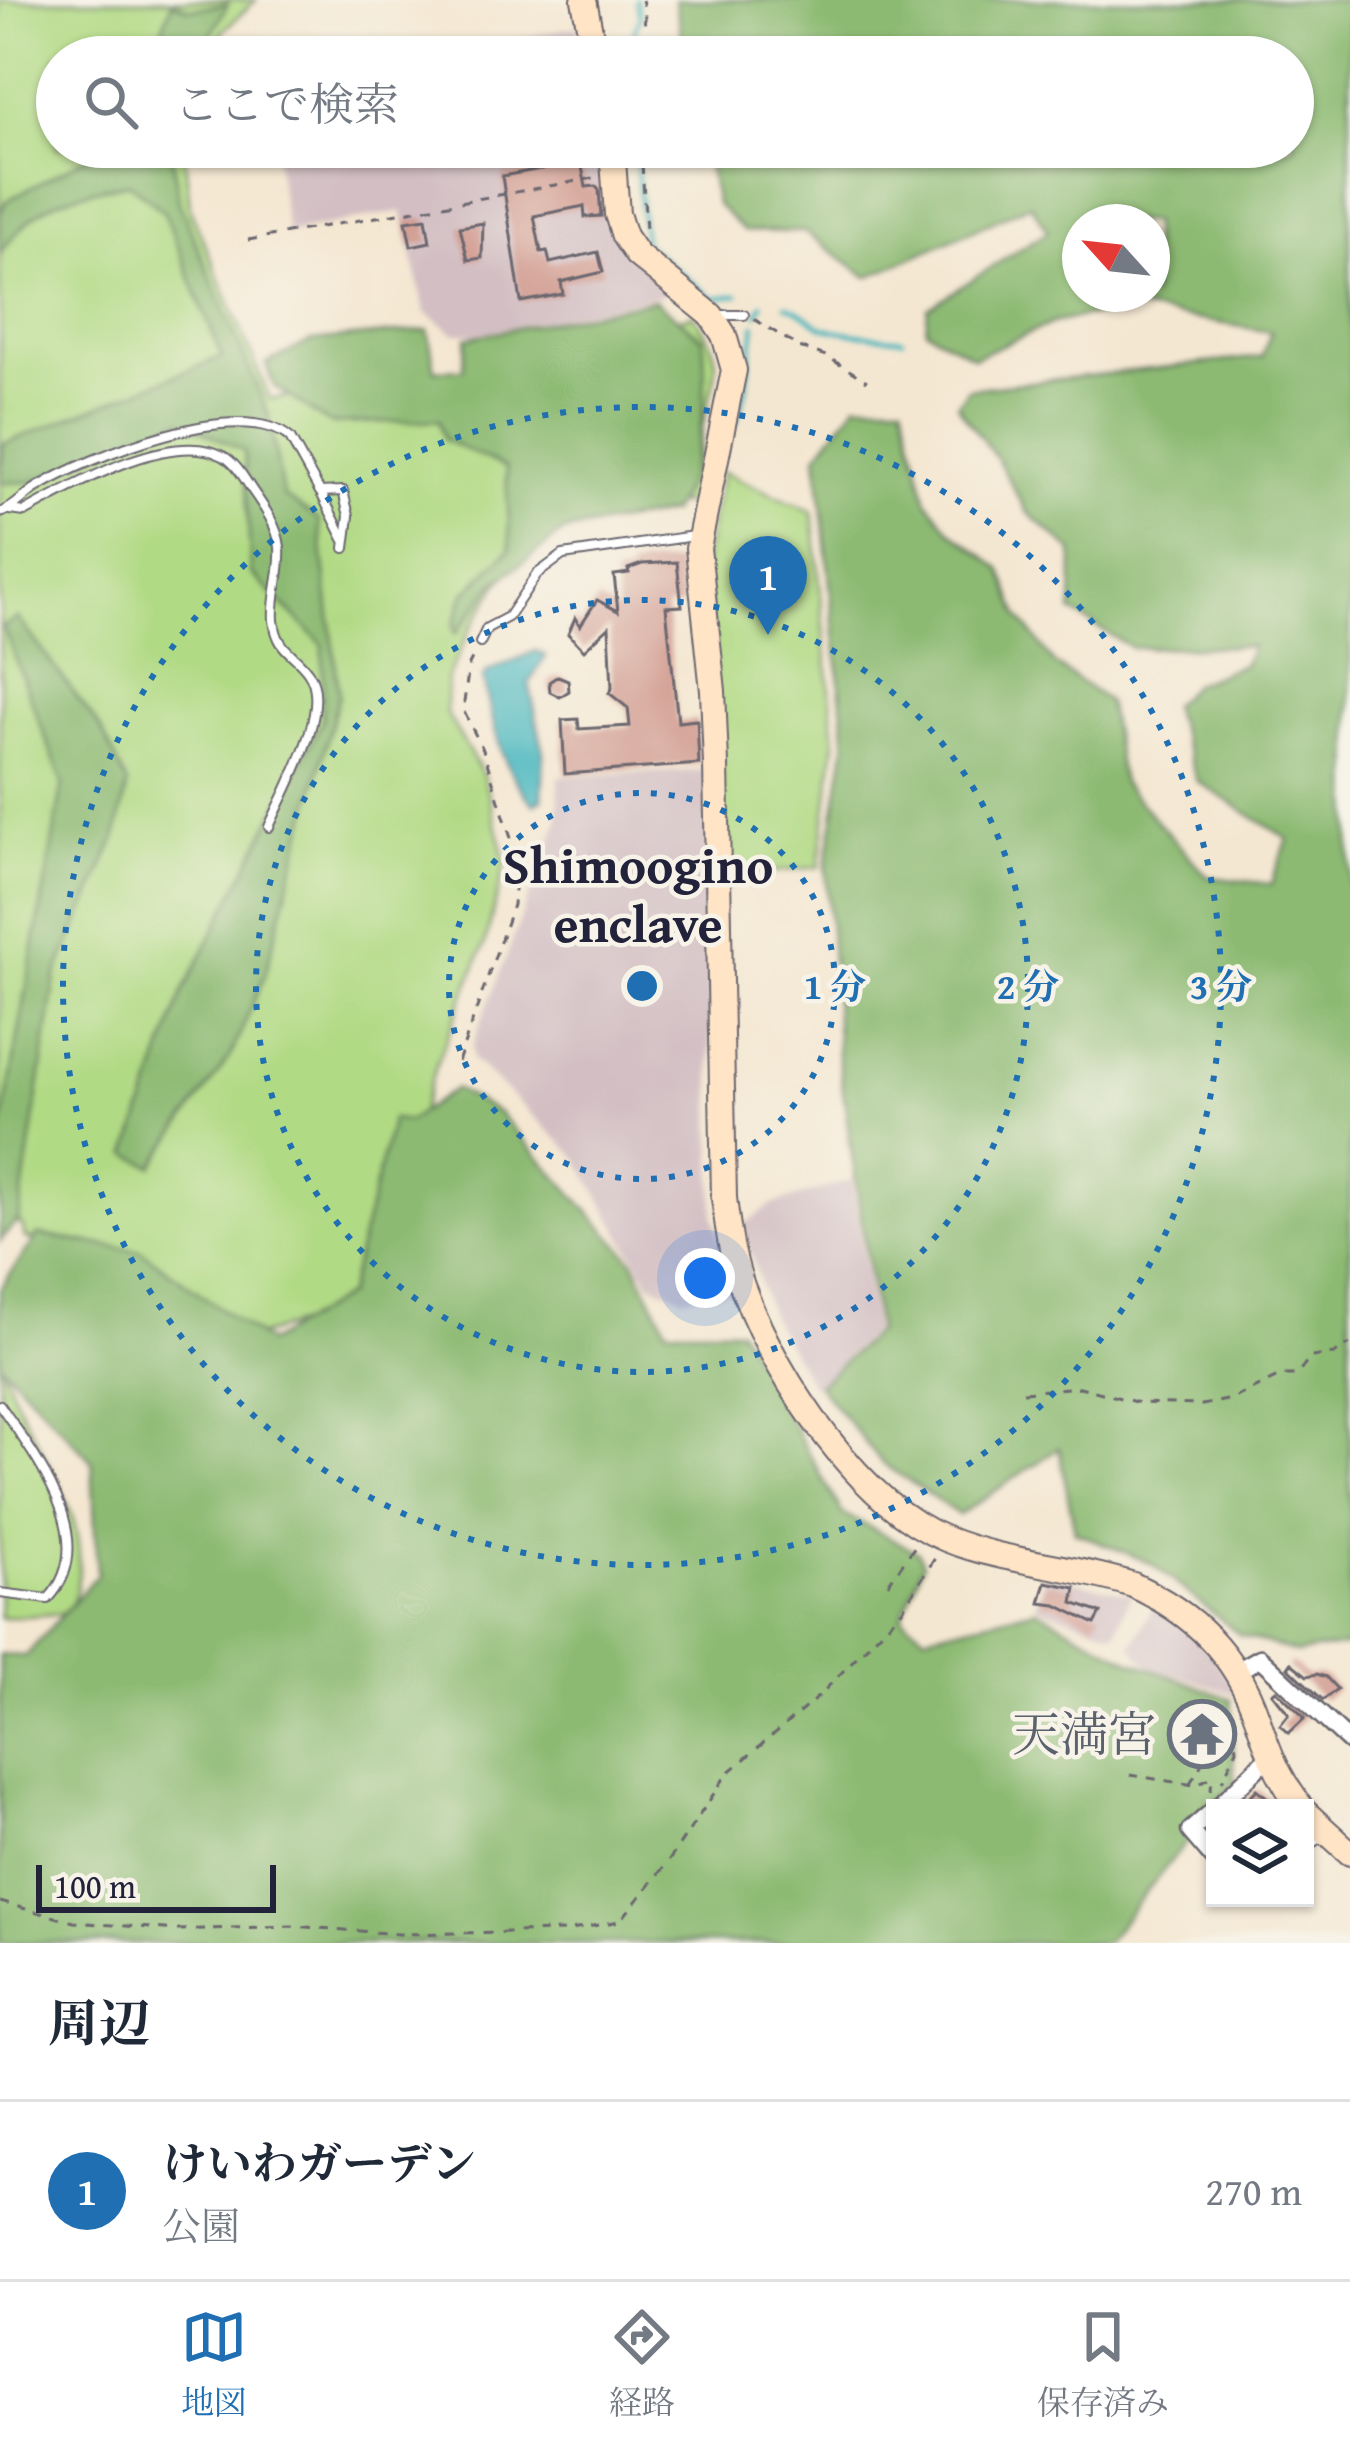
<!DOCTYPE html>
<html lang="ja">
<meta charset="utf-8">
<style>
:root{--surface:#fff;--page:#f6f6f7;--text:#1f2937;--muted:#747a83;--line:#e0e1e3;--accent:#1f6fb2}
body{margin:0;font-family:"Gentium Book Plus","Noto Serif JP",serif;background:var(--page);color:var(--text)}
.controls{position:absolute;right:36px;bottom:36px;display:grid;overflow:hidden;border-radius:0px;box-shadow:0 3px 9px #0004}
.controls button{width:108px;height:108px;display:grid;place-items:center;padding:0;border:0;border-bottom:3px solid var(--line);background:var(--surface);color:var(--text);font:60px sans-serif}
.compass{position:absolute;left:1062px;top:204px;width:108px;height:108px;border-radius:50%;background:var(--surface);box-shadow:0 3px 9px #0004;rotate:297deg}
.scale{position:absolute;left:36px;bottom:30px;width:240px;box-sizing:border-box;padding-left:12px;border:6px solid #22223b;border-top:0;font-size:33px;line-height:42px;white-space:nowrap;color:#22223b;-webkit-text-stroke:9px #f7f3e8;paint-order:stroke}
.you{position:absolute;left:705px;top:1278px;width:42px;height:42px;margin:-30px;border:9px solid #fff;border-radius:50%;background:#1a73e8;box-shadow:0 0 0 18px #1a73e833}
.badge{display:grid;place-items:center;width:78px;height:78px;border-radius:50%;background:var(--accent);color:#fff;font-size:39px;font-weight:700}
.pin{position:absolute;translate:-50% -99px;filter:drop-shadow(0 3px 6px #0008)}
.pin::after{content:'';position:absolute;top:63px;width:42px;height:36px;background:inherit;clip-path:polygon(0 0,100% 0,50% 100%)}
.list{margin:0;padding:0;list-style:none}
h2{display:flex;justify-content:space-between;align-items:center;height:156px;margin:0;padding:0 48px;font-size:51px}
h2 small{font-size:39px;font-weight:400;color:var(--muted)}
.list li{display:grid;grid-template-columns:78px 1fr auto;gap:36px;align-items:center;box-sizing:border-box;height:180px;padding:0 48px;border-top:3px solid var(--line)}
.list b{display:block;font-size:45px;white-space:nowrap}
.list p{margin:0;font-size:39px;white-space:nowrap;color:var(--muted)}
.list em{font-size:39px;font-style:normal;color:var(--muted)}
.icon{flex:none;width:66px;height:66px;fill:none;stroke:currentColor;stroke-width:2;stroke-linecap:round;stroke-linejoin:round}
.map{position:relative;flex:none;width:1350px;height:1943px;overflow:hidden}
.search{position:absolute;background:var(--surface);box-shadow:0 3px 9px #0004;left:36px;right:36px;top:36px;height:132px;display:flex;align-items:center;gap:30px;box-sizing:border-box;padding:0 42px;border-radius:66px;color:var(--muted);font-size:45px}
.sheet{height:336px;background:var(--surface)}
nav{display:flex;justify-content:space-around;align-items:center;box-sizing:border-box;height:168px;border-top:3px solid var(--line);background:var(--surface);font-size:33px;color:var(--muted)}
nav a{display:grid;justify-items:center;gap:6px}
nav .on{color:var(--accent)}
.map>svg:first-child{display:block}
.industrial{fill:#d2bec3}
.green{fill:#b1da84;stroke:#6a7e60;stroke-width:3}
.forest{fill:#8cba72;stroke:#576e56;stroke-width:3;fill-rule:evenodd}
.water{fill:#48b7bf;stroke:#356c7d;stroke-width:3}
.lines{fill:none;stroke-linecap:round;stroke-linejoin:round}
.stream{stroke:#48b7bf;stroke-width:4.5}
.building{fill:#d0988d}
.lane-casing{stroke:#6c6770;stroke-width:12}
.street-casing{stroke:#6c6770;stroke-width:21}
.secondary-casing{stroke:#6c6770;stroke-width:28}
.path{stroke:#6c6770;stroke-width:3;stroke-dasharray:9 9;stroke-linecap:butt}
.lane{stroke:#fff;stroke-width:8}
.street{stroke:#fff;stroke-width:16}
.secondary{stroke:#ffe4c6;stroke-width:24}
.ring{fill:none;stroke:#1f6fb2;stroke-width:6;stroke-dasharray:6 12}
.labels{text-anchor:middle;stroke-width:9;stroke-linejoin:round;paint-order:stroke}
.worship-label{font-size:48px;fill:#5b616d;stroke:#f7f3e8;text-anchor:end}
.neighbourhood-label{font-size:51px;font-weight:bold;fill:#22223b;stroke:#f7f3e8}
.centre{fill:#1f6fb2;stroke:#f7f3e8;stroke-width:6}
.ring-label{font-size:36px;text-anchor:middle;font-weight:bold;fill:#1f6fb2;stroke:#f7f3e8;stroke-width:9;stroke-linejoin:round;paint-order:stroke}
</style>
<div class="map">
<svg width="1350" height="1943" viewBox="0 0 1350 1943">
<rect width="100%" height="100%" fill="#f7f3e8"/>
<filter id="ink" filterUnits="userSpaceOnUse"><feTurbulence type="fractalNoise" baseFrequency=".00833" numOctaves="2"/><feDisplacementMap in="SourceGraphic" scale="24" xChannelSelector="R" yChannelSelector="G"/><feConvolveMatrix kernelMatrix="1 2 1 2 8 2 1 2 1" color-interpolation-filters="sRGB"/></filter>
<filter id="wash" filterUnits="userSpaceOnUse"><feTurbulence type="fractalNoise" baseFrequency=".004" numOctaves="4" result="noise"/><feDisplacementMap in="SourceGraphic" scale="48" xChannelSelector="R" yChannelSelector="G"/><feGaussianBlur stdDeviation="2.7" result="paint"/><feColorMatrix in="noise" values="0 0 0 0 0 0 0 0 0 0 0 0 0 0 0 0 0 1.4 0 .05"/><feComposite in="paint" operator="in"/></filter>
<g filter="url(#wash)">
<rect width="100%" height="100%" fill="#f4e7d1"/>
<g class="industrial">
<path d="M578,26L584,57H433Z"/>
<path d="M274,147H600L611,228L667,294L475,334L454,333L425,312L402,211L287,233Z"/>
<path d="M706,770L714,1218L734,1291L682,1297L649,1282L576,1156L473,1060L472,1046L558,822L559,776Z"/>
<path d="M852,1180L874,1330L813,1387L770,1315L742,1226L771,1205Z"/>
<path d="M1044,1575L1131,1594L1116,1633L1036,1606Z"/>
<path d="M1154,1605L1209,1649L1238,1695L1152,1667L1142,1658L1132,1646Z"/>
</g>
<g class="green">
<path d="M0,0H256L224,30L209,57H57V147H184L190,209L270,399L477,371L570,344L693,315C729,360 714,374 703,424C698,450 696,476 693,502L568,523L533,543L499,583L470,629L447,679L446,713L483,775L506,862L485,943L436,1065L393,1198L365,1304L247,1339L120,1256L25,1238L22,1225L0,1217Z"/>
<path d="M722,472L813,512L835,743L819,867L726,877L704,560Z"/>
<path d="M0,1356C22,1445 109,1515 69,1613L0,1618Z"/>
</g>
<g class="forest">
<path d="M675,0H1350V1645L1297,1653L1240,1635L1151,1563L1075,1532L1059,1448L959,1515L882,1463L818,1385L877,1331L838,1055L826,867L846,743L817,455L857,403H903L927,501L951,531L1001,569L1019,616L1054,664L1107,701L1122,783L1208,877L1271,884L1288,839L1197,781L1171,706L1194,684L1244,664L1251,646L1132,648L1072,612L1073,551L1027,512L997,459L957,405L968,389L1262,357L1271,332L1133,308L1055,322L974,357L926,330L928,308L1048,231L1031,204L868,277L805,232L744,231L716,204L704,147H1293V57H686ZM1152,222V294H1080V222Z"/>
<path d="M172,2L191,9L228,4L199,57H152Z"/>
<path d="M106,147H171L179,202L269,416L283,496L319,520L339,695L265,975L232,1053L153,1166L128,1154L183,992L322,721L323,645L251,573L244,451L180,420L33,482L0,483L3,444L222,357L164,212L129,183C67,195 39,199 0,254V213L6,201Z"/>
<path d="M654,300L703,338C708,388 702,473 670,513L565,531L494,584L456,634L453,627L464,594L510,549L506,468L444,440L439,420L330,424L274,386L266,364L311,341L428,330L435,370L463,369L467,338Z"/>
<path d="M18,618L101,729L128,784L115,840L56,976L19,1219L0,1241V1139L63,783L3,627Z"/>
<path d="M455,1089L499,1113L633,1260L667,1329H739L842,1513L918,1552L923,1563L902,1617L925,1635L1036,1609L1131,1661L1231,1699L1235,1781L1105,1943H0V1655L26,1656L97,1575L92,1461L0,1363V1289L38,1235L141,1251L268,1343L347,1295L392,1119L408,1121Z"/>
</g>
<path class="water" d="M536,651L546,656L529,683L544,754L542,799L534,804C500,770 494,724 483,679L487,672Z"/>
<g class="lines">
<g class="stream">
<path d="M624,57L640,17L636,0"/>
<path d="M635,147L644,243L713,298L738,295"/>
<path d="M786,305C801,309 808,319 821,326C840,334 881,336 903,339"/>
<path d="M758,314L763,304"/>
<path d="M735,426L747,387L755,325"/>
</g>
</g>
<g id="blocks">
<g class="building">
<path d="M581,162L586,187L595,186L599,190L601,216L585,217L584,206L534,216L541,252L547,251L550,263L598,252L603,272L561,282L563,294L521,302L502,176Z"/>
<path d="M426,218L430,242L411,246L406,221Z"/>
<path d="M483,223L482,258L468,260L460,227Z"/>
<path d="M677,562L682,606L666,607L678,722L697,720L699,764L565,774L562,720L578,719L579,729L630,726L628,708L609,693L612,688L609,627L584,650L568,634L575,618L580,626L597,600L618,611L614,575L629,573L628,569L642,564Z"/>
<path d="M558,676L568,680L569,691L560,697L550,692L549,682Z"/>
<path d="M1046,1582L1076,1588L1073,1603L1101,1613L1095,1624L1056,1605L1040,1603Z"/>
<path d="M1291,1663L1307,1676L1317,1674L1326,1677L1337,1689L1323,1700L1288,1667Z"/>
<path d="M1276,1690L1305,1718L1289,1733L1280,1725L1289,1714L1272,1693Z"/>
<path d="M1257,1789L1271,1801L1265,1808H1240Z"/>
</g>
</g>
</g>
<g filter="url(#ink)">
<use href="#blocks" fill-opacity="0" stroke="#6c6770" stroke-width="3"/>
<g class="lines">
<g class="lane-casing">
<g id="lane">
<path d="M716,315H744"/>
<path d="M321,493L344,539"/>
<path d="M10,510L25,512C71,487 171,428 223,456C236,463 244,478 252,490C264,507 278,527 280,547C282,572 272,596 274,620C277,651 294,652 308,672C334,707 284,792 269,827"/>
<path d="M0,513C15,508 24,495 38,487C89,457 240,395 290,438L320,492L343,491L349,516L345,548"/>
<path d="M480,643L487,628L508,617L537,574L563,555L694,536"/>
<path d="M0,1405C34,1455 103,1541 48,1599L0,1593"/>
<path d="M1305,1849L1323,1836"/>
</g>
</g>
<g class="street-casing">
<g id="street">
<path d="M1237,1671L1260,1658L1350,1742"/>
<path d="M1217,1808L1269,1756"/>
<path d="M1215,1809L1190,1831L1215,1860"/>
</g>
</g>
<g class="secondary-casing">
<g id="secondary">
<path d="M584,0L595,57"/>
<path d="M612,147L617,214L624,236L637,255L711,315L724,335L734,370L698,548L713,691L716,764L724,1198C728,1231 733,1265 746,1296C778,1380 861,1505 946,1539C1005,1563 1072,1565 1133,1585C1193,1613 1235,1653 1257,1717C1268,1750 1279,1780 1302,1808"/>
<path d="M1305,1812L1350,1853"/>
</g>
</g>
<g class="path">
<path d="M632,57C642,36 649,23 642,0"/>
<path d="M641,147L646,231"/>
<path d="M248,240L594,178"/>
<path d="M754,319L799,347L826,356L867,381"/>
<path d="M458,1062L513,905L516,854L483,750L463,710L469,665L475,653"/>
<path d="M1023,1392L1080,1387L1139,1403L1202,1405L1232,1399L1282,1375H1297L1311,1357L1334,1354L1350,1344"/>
<path d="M888,1584L915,1546"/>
<path d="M1130,1775L1194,1785L1212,1777L1211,1790"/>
<path d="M1190,1783L1200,1767L1211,1733H1235L1237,1749L1222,1781"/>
<path d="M0,1902L74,1922L177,1930L292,1926L399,1934L566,1931L620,1921L668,1862L727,1774L819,1696L902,1610L935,1558"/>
</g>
<use href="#lane" class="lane"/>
<use href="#street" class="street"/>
<use href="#secondary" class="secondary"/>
</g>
</g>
<g class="ring">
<circle cx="642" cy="986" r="193"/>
<circle cx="642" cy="986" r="386"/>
<circle cx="642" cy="986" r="579"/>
</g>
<defs>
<g id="temple-ring" transform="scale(3.45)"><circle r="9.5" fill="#f7f3e8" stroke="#6b7280" stroke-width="1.5"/><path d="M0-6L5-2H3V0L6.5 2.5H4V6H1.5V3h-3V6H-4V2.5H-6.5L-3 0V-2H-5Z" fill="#6b7280"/></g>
</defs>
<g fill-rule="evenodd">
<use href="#temple-ring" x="1202" y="1734"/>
</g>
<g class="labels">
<g class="worship-label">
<text x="1156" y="1751">天満宮</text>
</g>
<g class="neighbourhood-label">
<text x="638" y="883">Shimoogino<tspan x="638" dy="59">enclave</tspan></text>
</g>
</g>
<circle cx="642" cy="986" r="18" class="centre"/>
<g class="ring-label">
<text x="835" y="999">1 分</text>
<text x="1028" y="999">2 分</text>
<text x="1221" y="999">3 分</text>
</g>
</svg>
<div class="controls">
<button><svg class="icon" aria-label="layers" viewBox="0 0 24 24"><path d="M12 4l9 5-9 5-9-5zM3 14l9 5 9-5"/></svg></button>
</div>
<svg class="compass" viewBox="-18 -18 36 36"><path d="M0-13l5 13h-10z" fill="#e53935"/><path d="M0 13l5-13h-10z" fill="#747a83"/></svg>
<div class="scale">100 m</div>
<div class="you"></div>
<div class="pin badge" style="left:768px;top:635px">1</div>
<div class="search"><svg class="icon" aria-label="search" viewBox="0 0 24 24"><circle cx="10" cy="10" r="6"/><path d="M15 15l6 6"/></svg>ここで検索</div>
</div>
<section class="sheet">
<h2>周辺<small></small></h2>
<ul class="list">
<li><span class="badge">1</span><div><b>けいわガーデン</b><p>公園</p></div><em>270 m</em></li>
</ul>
</section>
<nav>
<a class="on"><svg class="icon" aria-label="map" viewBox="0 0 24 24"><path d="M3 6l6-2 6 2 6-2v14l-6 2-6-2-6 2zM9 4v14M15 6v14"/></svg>地図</a>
<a><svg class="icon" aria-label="directions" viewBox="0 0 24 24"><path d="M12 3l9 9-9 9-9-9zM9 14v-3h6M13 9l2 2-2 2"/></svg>経路</a>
<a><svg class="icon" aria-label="saved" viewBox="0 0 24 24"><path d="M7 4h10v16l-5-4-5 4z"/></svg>保存済み</a>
</nav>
